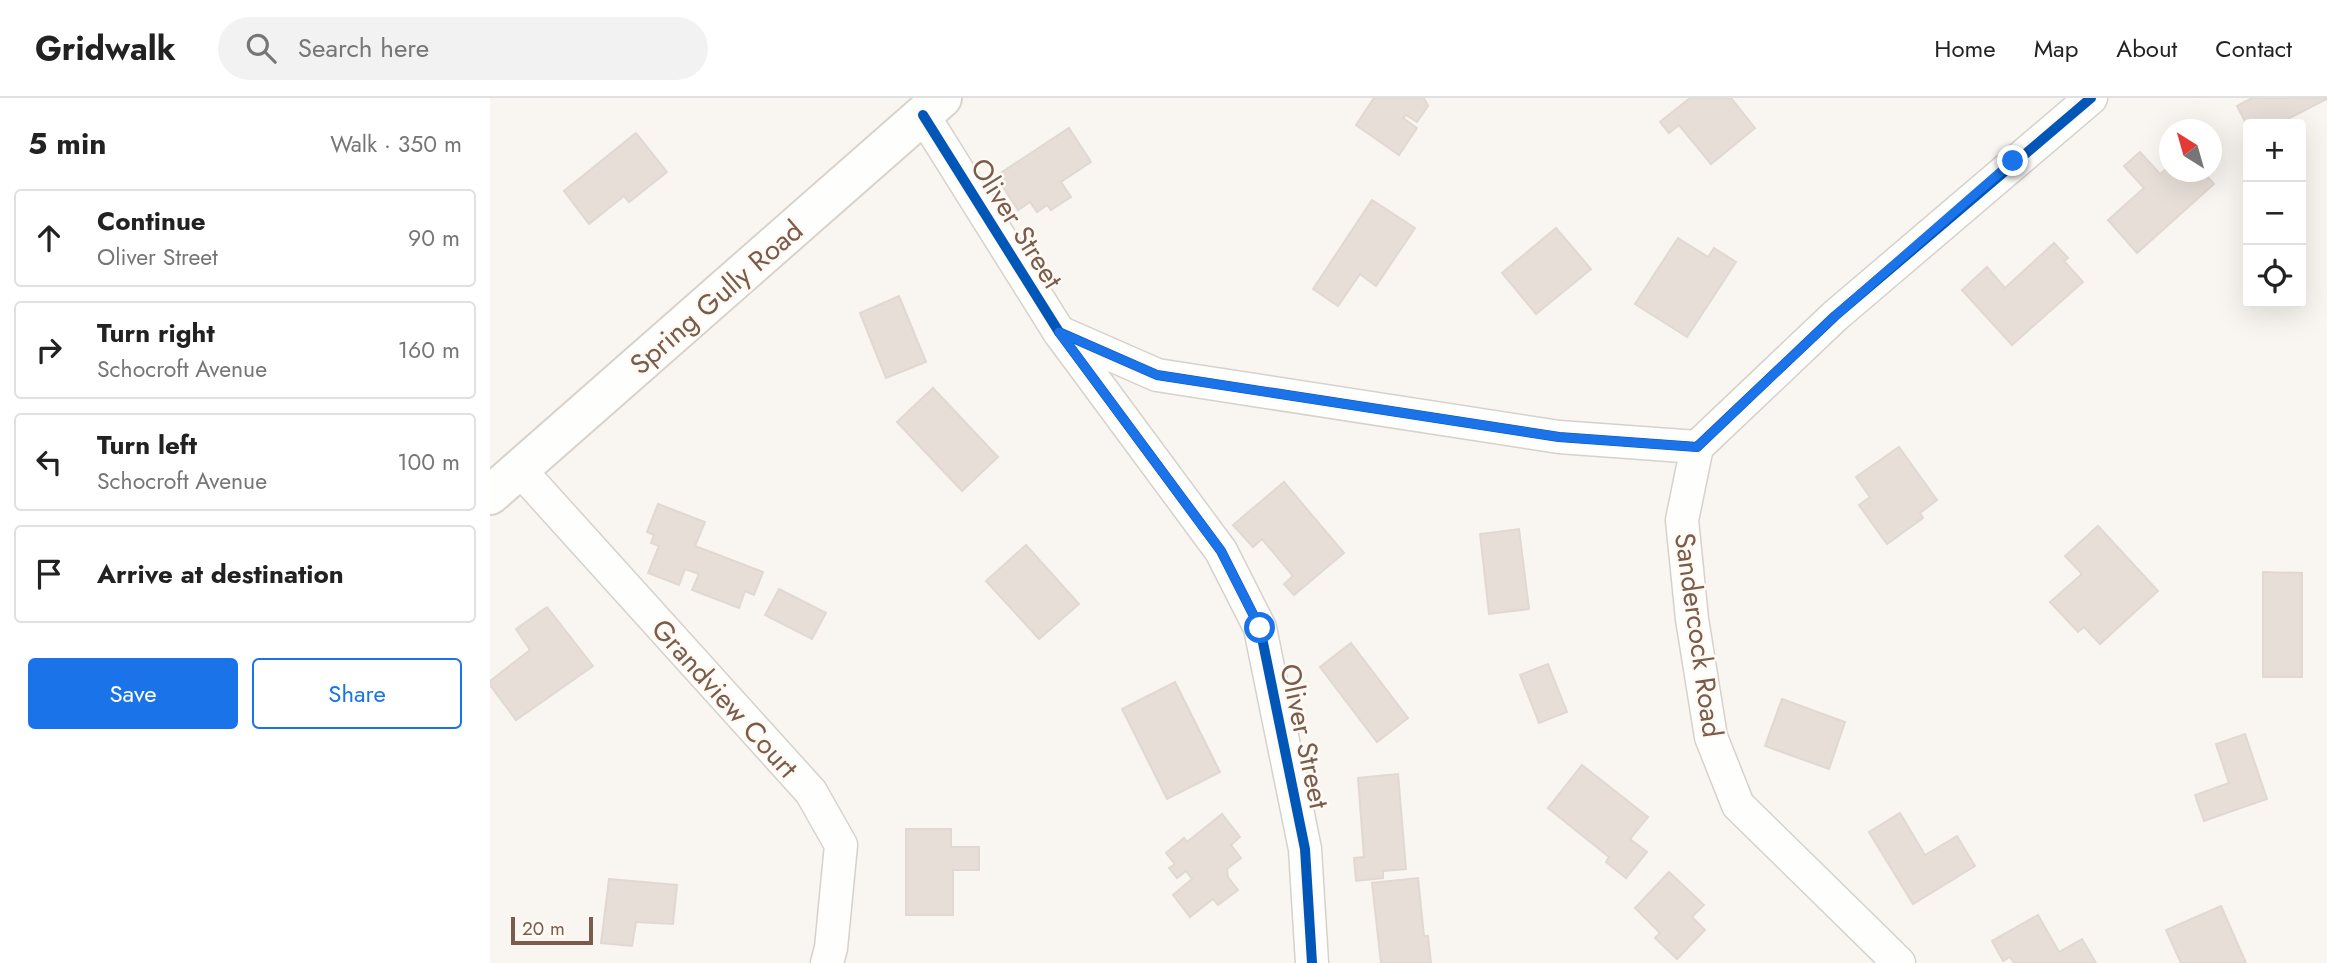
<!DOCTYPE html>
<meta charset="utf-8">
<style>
:root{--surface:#fff;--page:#f2f2f2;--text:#222;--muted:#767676;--line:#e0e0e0;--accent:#1a73e8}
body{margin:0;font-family:Jost,sans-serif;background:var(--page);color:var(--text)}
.controls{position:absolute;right:21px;top:21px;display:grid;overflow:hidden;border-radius:7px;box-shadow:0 7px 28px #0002}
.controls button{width:63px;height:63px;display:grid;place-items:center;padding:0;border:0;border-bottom:2px solid var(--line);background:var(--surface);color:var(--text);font:35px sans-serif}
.compass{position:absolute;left:1669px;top:21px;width:63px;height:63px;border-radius:50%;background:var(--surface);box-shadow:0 7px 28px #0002;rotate:323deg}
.scale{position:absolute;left:21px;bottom:18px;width:82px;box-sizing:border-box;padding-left:7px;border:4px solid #7a5c4d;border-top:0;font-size:19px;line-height:24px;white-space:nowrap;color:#7a5c4d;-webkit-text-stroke:5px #fffaf3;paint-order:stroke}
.stop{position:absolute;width:21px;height:21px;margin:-16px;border:5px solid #1a73e8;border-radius:50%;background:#fff}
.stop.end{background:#1a73e8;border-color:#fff;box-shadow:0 2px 7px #0008}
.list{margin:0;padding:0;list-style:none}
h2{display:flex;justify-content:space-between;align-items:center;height:91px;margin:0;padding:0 28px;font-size:30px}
h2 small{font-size:23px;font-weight:400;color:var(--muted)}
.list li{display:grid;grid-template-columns:46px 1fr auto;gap:21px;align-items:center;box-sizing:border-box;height:98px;margin:0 14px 14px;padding:0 14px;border:2px solid var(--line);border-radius:7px}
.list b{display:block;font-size:26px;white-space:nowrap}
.list p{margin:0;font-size:23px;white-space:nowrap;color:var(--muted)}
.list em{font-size:23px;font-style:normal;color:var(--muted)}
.actions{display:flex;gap:14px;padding:21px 28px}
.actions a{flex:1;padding:16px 0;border:2px solid var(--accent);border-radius:7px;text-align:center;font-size:24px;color:var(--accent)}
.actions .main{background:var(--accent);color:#fff}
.icon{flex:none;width:38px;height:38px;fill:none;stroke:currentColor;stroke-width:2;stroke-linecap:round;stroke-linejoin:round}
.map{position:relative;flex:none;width:1837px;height:865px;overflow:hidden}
header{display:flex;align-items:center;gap:42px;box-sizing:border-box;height:98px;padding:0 35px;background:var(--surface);border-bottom:2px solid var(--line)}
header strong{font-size:33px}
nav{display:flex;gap:38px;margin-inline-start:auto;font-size:24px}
.search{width:490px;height:63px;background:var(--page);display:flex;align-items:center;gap:18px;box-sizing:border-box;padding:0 24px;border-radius:38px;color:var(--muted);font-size:26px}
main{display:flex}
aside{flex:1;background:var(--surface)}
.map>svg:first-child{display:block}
.building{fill:#e6ded7;stroke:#e2d8d2;stroke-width:2}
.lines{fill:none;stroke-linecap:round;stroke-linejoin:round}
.street-casing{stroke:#d7d1cb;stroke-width:35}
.secondary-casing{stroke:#d9d2cb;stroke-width:42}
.street{stroke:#fefefd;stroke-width:32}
.secondary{stroke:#fefefd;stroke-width:38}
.cycleway-casing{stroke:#fffaf3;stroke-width:15}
.cycleway{stroke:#0057b8;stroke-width:10}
.route{stroke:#1a73e8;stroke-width:9}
.labels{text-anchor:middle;stroke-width:5;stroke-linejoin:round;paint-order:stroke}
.street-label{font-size:28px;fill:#7a5c4d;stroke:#fffaf3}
</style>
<header>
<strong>Gridwalk</strong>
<div class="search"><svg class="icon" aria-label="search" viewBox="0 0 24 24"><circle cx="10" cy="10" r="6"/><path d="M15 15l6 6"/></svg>Search here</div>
<nav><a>Home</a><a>Map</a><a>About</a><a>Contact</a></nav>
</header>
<main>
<aside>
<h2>5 min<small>Walk · 350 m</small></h2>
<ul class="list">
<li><svg class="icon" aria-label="ahead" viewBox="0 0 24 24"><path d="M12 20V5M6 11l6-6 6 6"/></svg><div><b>Continue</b><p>Oliver Street</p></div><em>90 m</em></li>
<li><svg class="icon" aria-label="right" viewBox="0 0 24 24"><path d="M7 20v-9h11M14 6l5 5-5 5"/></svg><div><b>Turn right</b><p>Schocroft Avenue</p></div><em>160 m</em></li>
<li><svg class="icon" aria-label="left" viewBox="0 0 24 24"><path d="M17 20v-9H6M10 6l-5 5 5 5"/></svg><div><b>Turn left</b><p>Schocroft Avenue</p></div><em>100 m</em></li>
<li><svg class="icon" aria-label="arrive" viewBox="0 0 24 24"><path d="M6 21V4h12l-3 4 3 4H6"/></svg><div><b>Arrive at destination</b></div></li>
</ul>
<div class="actions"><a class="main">Save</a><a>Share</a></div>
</aside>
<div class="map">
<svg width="1837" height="865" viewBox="0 0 1837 865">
<rect width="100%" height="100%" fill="#f9f5f0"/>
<g class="building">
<path d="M884,0H934L938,8L927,24L916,17L913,20L927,30L909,57L866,27Z"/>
<path d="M1200,0H1241L1265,30L1221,66L1189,27L1179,35L1170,24Z"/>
<path d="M1762,0H1837V1L1788,26H1758V29L1747,8Z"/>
<path d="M579,30L601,64L571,84L581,99L561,112L557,107L547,114L540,104L528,112L506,78Z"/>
<path d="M146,35L177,74L139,104L134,98L99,126L74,93Z"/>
<path d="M1650,54L1670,76L1680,68V74H1713L1724,86L1647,155L1618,122L1654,90L1634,68Z"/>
<path d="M882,102L925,130L886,188L870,176L848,208L823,191Z"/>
<path d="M1066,130L1101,171L1046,216L1012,175Z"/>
<path d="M1188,140L1218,159L1224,150L1246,164L1197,239L1145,206Z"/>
<path d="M1564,145L1578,160L1574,163L1593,184L1522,247L1472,192L1497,169L1515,190Z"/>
<path d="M409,198L436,264L396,280L370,215Z"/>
<path d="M443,290L508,359L472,393L407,324Z"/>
<path d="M1409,349L1447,402L1430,415L1433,420L1397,446L1369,407L1380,399L1366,379Z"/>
<path d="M794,384L854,455L804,497L794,486L803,478L772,441L763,449L743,427Z"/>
<path d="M168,406L215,424L205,448L273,474L264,497L255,493L249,510L202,492L209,476L195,471L189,487L158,475L169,448L161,445L164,437L157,434Z"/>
<path d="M1608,428L1668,493L1610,546L1594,529L1588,534L1560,504L1592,476L1575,458Z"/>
<path d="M1029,431L1039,511L999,516L990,436Z"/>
<path d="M536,447L589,506L549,541L496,483Z"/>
<path d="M1773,474L1812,475V579H1773Z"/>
<path d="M289,491L336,515L322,541L275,517Z"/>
<path d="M57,509L103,568L26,622L0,587V583L40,552L26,531Z"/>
<path d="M861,545L918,620L887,644L830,569Z"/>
<path d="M1058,566L1077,614L1049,625L1030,577Z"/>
<path d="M685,584L730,674L677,701L632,611Z"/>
<path d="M1292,601L1355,624L1339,671L1275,648Z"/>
<path d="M1755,636L1777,701L1714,723L1705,697L1739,685L1726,646Z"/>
<path d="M1092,667L1158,719L1140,741L1157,754L1136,780L1116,764L1119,759L1058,710Z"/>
<path d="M908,676L916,771L893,773V780L866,783L864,760L874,759L868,680Z"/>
<path d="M1410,715L1435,757L1467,738L1485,768L1423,806L1379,734Z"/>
<path d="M732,716L750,739L741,747L751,760L737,771L738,779L748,792L728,807L723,801L700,819L683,797L702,781L696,773L687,780L679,770L685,766L676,755L694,740L697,744Z"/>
<path d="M416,731H461V749H489V772H463V817H416Z"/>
<path d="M1179,774L1214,807L1202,819L1215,832L1187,861L1165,840L1170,835L1145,810Z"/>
<path d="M928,780L934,838H938L941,865H891L882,785Z"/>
<path d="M119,781L187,787L183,826L146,824L142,848L111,845Z"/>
<path d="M1731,808L1756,865H1691L1676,832Z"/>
<path d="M1548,817L1569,854L1592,841L1606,865H1524L1520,859L1513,863L1502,843Z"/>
</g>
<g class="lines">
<g class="street-casing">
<g id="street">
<path d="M433,17L569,234L731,453L770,530L815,751L822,865"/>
<path d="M569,234L667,277L1069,339L1207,349L1345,218L1601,0"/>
<path d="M1207,349L1192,422L1202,521L1221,639L1248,707L1409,865"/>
<path d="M30,372L321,694L351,747L341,850L337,865"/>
</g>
</g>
<g class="secondary-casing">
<path id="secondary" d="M0,397L452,0"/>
</g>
<use href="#street" class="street"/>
<use href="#secondary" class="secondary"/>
<g class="cycleway-casing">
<g id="cycleway">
<path d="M433,17L569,234L731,453L770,530L815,751L822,865"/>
<path d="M569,234L667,277L1069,339L1207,349L1345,218L1601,0"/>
</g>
</g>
<use href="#cycleway" class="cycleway"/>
</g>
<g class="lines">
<path class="route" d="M770,530L731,453L569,234L667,277L1069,339L1207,349L1345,218L1523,63"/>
</g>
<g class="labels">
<g class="street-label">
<text transform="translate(527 125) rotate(58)" y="10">Oliver Street</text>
<text transform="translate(226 199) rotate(-41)" y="10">Spring Gully Road</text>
<text transform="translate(1209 537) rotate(82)" y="10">Sandercock Road</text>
<text transform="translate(235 600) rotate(48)" y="10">Grandview Court</text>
<text transform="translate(815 638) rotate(78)" y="10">Oliver Street</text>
</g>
</g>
</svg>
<div class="controls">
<button>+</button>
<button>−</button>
<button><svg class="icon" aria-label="locate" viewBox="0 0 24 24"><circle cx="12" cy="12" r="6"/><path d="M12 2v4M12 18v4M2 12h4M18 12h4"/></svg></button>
</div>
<svg class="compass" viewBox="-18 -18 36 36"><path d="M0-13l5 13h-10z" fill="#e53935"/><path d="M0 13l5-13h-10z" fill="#767676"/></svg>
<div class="scale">20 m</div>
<div class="stop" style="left:770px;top:530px"></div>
<div class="stop end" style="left:1523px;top:63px"></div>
</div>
</main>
